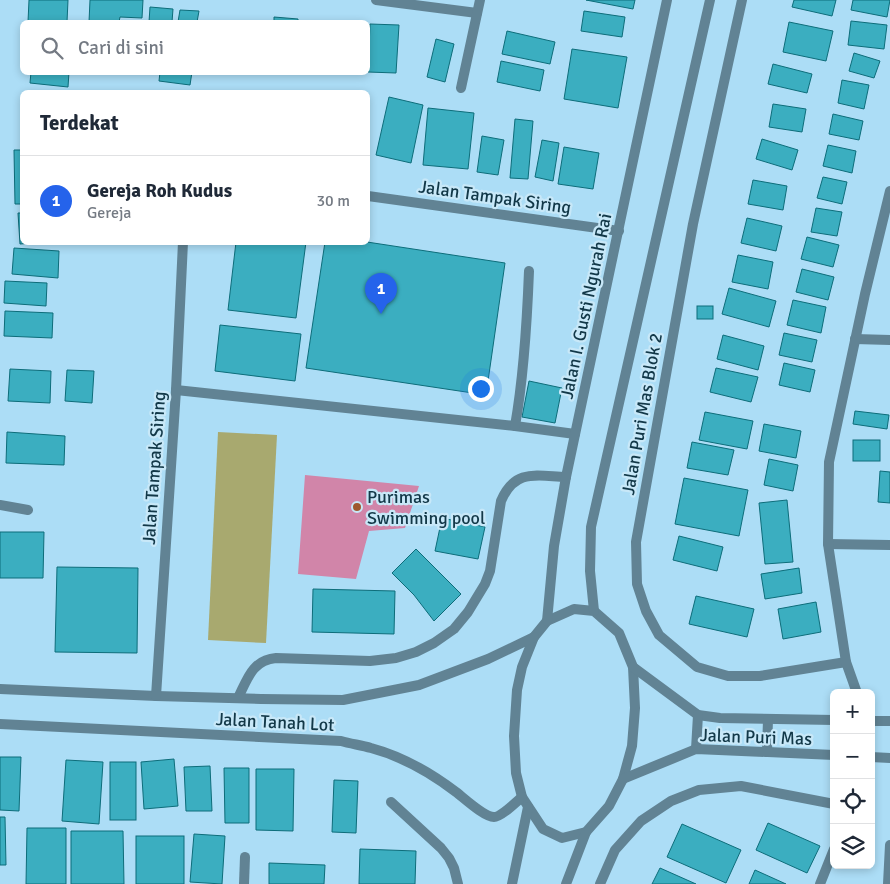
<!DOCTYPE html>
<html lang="id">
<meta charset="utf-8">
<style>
:root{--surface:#fff;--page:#f2f2f3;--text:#1f2937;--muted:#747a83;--line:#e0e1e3;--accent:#2563eb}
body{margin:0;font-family:Signika,sans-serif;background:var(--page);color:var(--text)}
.controls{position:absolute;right:15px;bottom:15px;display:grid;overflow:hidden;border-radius:8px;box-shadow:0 2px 8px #0003}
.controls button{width:45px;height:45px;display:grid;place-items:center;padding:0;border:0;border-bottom:1px solid var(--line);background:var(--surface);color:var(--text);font:25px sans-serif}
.you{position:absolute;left:480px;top:388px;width:18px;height:18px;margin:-12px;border:4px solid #fff;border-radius:50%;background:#1a73e8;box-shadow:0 0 0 8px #1a73e833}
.badge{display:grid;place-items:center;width:32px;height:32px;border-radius:50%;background:var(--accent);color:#fff;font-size:16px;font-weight:700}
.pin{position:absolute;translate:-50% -41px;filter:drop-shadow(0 1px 2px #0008)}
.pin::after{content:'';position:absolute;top:26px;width:18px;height:15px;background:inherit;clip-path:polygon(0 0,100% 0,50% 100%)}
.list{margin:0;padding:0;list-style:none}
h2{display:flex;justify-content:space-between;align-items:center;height:65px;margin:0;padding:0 20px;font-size:21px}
h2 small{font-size:16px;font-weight:400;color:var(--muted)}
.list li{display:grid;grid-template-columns:32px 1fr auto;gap:15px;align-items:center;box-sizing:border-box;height:90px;padding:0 20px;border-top:1px solid var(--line)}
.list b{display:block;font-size:19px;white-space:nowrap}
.list p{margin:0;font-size:16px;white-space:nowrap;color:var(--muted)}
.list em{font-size:16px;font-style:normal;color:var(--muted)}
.icon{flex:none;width:28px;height:28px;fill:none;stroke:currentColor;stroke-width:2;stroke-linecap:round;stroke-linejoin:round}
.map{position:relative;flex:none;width:890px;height:884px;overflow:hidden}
.search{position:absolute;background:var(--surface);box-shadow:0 2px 8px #0003;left:20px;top:20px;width:350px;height:55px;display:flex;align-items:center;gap:12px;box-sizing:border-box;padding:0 18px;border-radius:8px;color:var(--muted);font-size:19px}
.panel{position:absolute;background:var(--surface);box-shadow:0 2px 8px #0003;left:20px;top:90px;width:350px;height:155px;border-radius:8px}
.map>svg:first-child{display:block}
.green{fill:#a8a96f}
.water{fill:#d185a9}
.building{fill:#3baec0;stroke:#0d6d7a}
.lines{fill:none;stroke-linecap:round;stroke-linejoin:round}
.service{stroke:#618394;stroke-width:10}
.minor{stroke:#618394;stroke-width:10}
.poi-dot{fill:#9e582e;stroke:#c8e8f8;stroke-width:2}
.labels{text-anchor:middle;stroke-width:4.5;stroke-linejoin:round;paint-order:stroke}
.street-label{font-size:18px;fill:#123848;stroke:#c8e8f8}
.poi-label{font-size:18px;fill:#123848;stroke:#c8e8f8;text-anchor:start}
</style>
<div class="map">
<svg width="890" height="884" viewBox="0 0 890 884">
<rect width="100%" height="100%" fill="#acddf6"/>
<path class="green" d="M218,432L277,435L266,643L208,640Z"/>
<path class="water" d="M305,475L419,486L405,528L369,531L356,579L298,574Z"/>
<g class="building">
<path d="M29,0H68L67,22H28Z"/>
<path d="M90,0H143L142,18L120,17L119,22H89Z"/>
<path d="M586,0H635L633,9Z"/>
<path d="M794,0H836L832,16L792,7Z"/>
<path d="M853,0H890L887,17L851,10Z"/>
<path d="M150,7L173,9L172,22H149Z"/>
<path d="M180,10L199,11L197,22H178Z"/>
<path d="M584,11L625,17L622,37L581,31Z"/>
<path d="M274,17L298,19V22H274Z"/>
<path d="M851,21L887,25L884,49L848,45Z"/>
<path d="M789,22L833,31L826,61L783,52Z"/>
<path d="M370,24L399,25L396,73L368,72Z"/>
<path d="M507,31L555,42L550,64L502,54Z"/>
<path d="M436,39L454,44L445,82L427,77Z"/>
<path d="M572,49L627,57L618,108L564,99Z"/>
<path d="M854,53L880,61L874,78L849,71Z"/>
<path d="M501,61L544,70L540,91L497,82Z"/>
<path d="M773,64L812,74L807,93L768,84Z"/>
<path d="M31,72H69L68,87L30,83Z"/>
<path d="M160,72H192L190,85L159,81Z"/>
<path d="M842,80L869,85L864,109L838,103Z"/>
<path d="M389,97L423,105L411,163L376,155Z"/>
<path d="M773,104L806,109L802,132L769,127Z"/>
<path d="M428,108L474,113L468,169L423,165Z"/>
<path d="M833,114L863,121L859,140L829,134Z"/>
<path d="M515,119L533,121L528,179L510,178Z"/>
<path d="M482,136L504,140L498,175L477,172Z"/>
<path d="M762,139L798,150L792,170L756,159Z"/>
<path d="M542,140L559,143L553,181L535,177Z"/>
<path d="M828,145L856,151L852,173L823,166Z"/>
<path d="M564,147L599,153L593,189L558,184Z"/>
<path d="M14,150H22V204H15Z"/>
<path d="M823,177L847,182L842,204L817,198Z"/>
<path d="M753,180L787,186L783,210L748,204Z"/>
<path d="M816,208L842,212L837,236L811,232Z"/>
<path d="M18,213H22V242H46L20,244Z"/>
<path d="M747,218L782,226L776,251L741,243Z"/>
<path d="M807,237L839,245L833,267L801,259Z"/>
<path d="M236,242H306L296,318L228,310Z"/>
<path d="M325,242H367L505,263L486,395L306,368Z"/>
<path d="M14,248L59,251L58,278L12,274Z"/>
<path d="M738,255L773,262L768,289L732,282Z"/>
<path d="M802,269L834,277L828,300L796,292Z"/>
<path d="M5,281L47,283L46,306L4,303Z"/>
<path d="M729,288L776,301L769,327L722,314Z"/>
<path d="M793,300L826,307L821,333L787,325Z"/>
<rect x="697" y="306" width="16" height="13"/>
<path d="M5,311L53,313L52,338L4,336Z"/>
<path d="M220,325L301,334L295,381L215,371Z"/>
<path d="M784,333L817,340L812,362L779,355Z"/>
<path d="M723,335L764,346L758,370L717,359Z"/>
<path d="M784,363L815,370L810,392L779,385Z"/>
<path d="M716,368L758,377L751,402L710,392Z"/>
<path d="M10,369L51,371L50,403L8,401Z"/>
<path d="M67,370L94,371L92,403L65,401Z"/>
<path d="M529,381L562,388L555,423L522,417Z"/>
<path d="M855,411L889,415L887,429L853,424Z"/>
<path d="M705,412L753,421L747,449L699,440Z"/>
<path d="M764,424L801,431L796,458L759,451Z"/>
<path d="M7,432L65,436L64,465L6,463Z"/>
<rect x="853" y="440" width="27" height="21"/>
<path d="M692,442L734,450L728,475L687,468Z"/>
<path d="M769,459L798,465L793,491L764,485Z"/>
<path d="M880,471L890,472V503L878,502Z"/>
<path d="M684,478L748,490L739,536L675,524Z"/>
<path d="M787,500L793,562L765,564L759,503Z"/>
<path d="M442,518L485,527L478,559L435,551Z"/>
<path d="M0,532H44L43,578H0Z"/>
<path d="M679,536L723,547L717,571L673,560Z"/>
<path d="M416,549L461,594L434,621L414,595L392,573Z"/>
<path d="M57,567L138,568L137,653L55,652Z"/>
<path d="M799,568L802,593L765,599L761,574Z"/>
<path d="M313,589L395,591L394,634L312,632Z"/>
<path d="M696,596L754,609L747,637L689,624Z"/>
<path d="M816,602L821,632L783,639L778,609Z"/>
<path d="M0,757H21L19,811L0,810Z"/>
<path d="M174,759L178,806L144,809L141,762Z"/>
<path d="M66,760L103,762L99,824L62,821Z"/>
<rect x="110" y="762" width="26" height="58"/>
<path d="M210,766L212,811H186L184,767Z"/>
<path d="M224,768H249V823H225Z"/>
<path d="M256,769H294L293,831L256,830Z"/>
<path d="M334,780L358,781L356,833L332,832Z"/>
<path d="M0,817H5L6,865H0Z"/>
<path d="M768,823L820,846L807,873L756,850Z"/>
<path d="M682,824L741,850L726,883L667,857Z"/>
<path d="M27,828H66V884H26Z"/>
<path d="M71,831H123L124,884H71Z"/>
<path d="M194,834L225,836L222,884L190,882Z"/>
<rect x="136" y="836" width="48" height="48"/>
<path d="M360,849L416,851L415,884H359Z"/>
<path d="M269,863L325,865L324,884H269Z"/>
<path d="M660,868L696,884H652Z"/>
<path d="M755,870L786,884H749Z"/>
</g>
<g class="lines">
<g class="service">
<path d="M176,390L515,426L575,434"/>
<path d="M515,426C524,375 527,323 529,271"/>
<path d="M238,698C247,680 252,660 276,658L370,661L396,658L416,652L434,643L454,629L468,612L485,584L490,571L501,501C515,468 537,476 566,477"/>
</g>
<g class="minor">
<path d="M376,0L477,13"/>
<path d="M742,0L693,224L636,542L637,584L646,611L659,635L697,667L728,676H760L846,662"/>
<path d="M461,88L480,0"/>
<path d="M368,196L619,231"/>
<path d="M855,339L890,340"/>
<path d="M0,505L28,510"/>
<path d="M828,544L890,545"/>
<path d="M574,609L594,611L619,633L633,667L635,708L632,746L623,779L609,806L586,832L562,838L543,829L522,797L516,773L514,736L517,690L522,667L534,637L547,621Z"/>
<path d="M594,611L590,571L591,527L710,0"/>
<path d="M547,621L554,546L566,477L667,0"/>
<path d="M633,667L698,715L720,718L834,720"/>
<path d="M0,689L156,696L261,699L343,700L419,685L488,659L534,637"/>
<path d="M857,693L846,662L828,544L829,462L865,294L890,191"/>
<path d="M156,696L176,390L183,242"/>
<path d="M871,721H890"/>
<path d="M0,724L341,741C351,744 361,745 371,748C401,756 431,773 456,792C464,798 484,817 494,817C501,817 516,802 522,797"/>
<path d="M696,749L698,715"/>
<path d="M767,752L768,719"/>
<path d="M871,757L890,758"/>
<path d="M623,779L696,749L834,755"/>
<path d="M391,802L441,848L449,858L454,868L458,884"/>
<path d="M244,884L245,857"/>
<path d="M512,884L528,807"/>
<path d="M566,884L586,832"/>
<path d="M600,884L615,850L641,821L671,801L699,790L741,786L834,804"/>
<path d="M820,884L834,849"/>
<path d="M888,884L890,845"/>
</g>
</g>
<circle class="poi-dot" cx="357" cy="507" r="5"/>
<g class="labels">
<g class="street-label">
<text transform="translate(495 197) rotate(8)" y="6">Jalan Tampak Siring</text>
<text transform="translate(586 306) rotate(-78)" y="6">Jalan I. Gusti Ngurah Rai</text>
<text transform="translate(642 414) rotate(-80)" y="6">Jalan Puri Mas Blok 2</text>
<text transform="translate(154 468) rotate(-86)" y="6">Jalan Tampak Siring</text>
<text transform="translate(275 722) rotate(3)" y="6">Jalan Tanah Lot</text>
<text transform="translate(756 737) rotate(2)" y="6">Jalan Puri Mas</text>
</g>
<g class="poi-label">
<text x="367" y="503">Purimas<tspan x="367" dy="21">Swimming pool</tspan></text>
</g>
</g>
</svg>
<div class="controls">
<button>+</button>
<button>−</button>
<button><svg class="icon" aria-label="locate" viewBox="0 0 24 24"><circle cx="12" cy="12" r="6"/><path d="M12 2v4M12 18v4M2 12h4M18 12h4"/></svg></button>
<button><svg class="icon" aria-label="layers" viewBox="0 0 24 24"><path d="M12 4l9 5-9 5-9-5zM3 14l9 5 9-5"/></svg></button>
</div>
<div class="you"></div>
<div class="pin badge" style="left:381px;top:314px">1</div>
<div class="search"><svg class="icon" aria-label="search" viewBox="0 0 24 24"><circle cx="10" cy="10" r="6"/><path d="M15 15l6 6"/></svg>Cari di sini</div>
<section class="panel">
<h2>Terdekat<small></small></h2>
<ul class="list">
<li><span class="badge">1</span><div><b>Gereja Roh Kudus</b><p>Gereja</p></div><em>30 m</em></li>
</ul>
</section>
</div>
